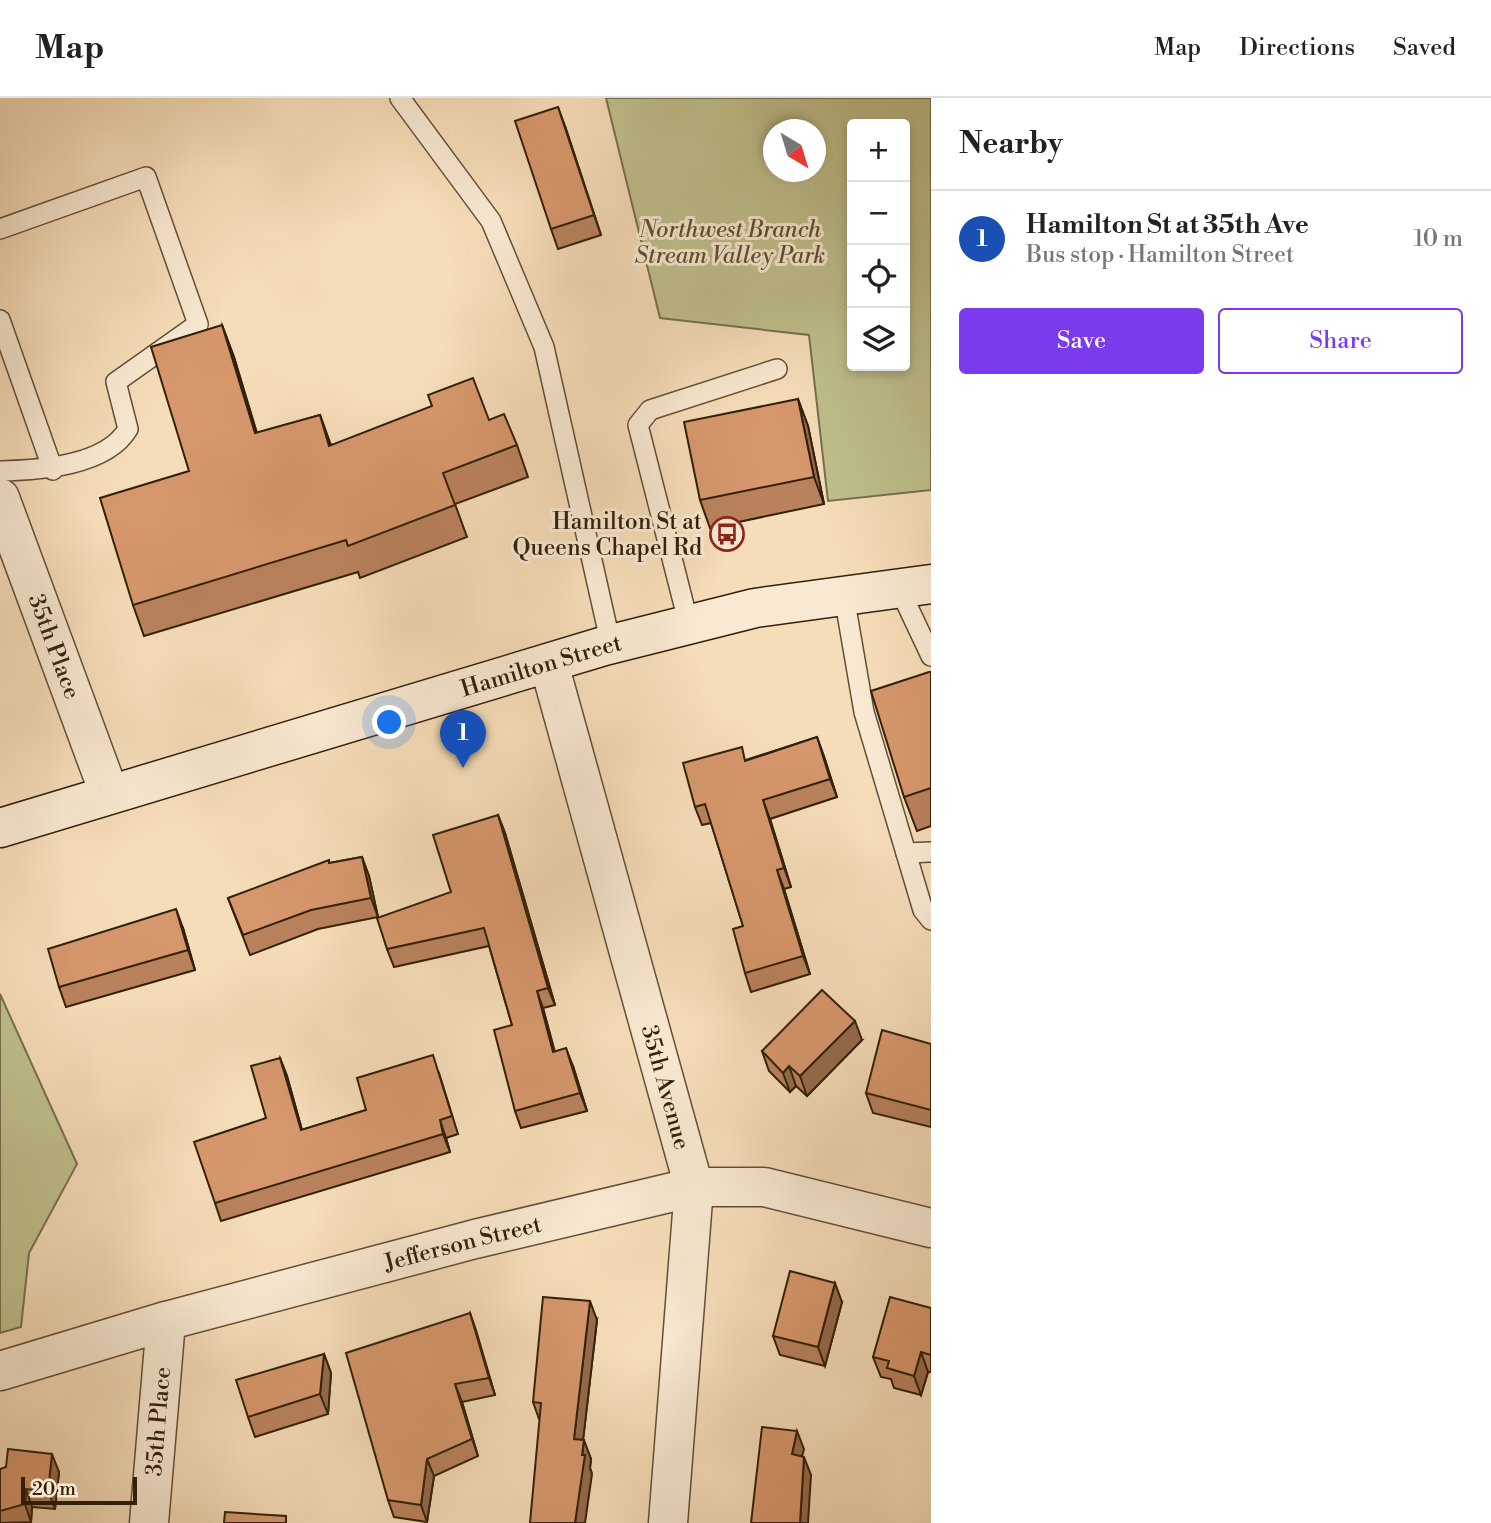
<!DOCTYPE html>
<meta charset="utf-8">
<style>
:root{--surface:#fff;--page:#f6f6f6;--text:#222;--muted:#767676;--line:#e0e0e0;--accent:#7c3aed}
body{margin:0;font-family:"Libre Bodoni",serif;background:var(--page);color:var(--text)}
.controls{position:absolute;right:21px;top:21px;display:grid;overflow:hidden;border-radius:7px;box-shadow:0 4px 10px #0003}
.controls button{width:63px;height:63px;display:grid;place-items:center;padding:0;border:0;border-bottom:2px solid var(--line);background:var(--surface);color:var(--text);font:35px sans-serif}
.compass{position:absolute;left:763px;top:21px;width:63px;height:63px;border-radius:50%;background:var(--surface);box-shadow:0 4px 10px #0003;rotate:142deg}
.scale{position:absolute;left:21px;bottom:18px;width:116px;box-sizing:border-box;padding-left:7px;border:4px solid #32200a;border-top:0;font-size:19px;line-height:24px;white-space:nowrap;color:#32200a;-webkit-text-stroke:5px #f9e9d2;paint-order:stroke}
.you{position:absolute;left:390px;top:625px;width:24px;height:24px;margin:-18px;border:5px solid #fff;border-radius:50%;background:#1a73e8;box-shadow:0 0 0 10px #1a73e833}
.badge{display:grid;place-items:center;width:46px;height:46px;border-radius:50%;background:var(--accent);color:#fff;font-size:23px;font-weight:700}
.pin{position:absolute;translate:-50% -58px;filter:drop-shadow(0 2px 4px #0008)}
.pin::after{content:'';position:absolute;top:37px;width:24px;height:21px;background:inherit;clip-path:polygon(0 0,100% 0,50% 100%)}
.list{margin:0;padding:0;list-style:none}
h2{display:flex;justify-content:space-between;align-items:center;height:91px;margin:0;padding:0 28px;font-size:30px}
h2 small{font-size:23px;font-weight:400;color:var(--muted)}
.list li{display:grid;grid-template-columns:46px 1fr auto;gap:21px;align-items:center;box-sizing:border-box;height:98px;padding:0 28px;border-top:2px solid var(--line)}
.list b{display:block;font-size:26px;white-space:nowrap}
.list p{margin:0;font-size:23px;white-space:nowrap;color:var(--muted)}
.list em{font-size:23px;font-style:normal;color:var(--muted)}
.actions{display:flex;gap:14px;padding:21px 28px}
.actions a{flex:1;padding:16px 0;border:2px solid var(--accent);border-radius:7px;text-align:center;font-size:24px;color:var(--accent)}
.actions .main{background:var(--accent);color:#fff}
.icon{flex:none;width:38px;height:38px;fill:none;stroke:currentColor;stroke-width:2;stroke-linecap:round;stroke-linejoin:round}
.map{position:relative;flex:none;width:931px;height:1425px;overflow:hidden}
header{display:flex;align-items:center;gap:42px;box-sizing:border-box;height:98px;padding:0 35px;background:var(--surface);border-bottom:2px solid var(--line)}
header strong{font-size:33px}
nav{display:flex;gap:38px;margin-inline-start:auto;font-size:24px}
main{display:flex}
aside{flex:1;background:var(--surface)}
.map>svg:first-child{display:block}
.green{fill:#bfc08d;stroke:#78704c;stroke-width:2;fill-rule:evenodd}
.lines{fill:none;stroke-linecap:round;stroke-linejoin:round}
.service-casing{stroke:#634f36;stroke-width:22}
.minor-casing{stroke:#634f36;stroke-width:41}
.secondary-casing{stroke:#32200a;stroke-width:41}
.service{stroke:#f9e9d2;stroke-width:19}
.minor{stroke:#f9e9d2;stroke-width:38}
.secondary{stroke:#f9e9d2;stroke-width:38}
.wall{fill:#b9825d;stroke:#32200a;stroke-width:2}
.shaded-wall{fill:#966a4c;stroke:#32200a;stroke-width:2}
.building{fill:#d7976c;stroke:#32200a;stroke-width:2}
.labels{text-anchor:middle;stroke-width:6;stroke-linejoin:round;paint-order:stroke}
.park-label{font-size:23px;font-style:italic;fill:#5c5031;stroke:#f9e9d2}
.poi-label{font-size:23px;fill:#32200a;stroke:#f9e9d2;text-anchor:end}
.street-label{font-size:23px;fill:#32200a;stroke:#f9e9d2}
</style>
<header>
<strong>Map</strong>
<nav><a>Map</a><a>Directions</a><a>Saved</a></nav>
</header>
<main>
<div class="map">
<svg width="931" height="1425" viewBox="0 0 931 1425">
<rect width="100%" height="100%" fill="#f6ddb9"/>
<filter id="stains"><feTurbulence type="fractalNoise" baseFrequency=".00286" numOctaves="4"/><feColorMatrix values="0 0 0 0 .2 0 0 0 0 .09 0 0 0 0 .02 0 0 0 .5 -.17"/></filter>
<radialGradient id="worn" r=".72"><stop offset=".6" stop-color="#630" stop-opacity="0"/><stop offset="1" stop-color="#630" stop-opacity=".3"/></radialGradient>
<g class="green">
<path d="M606,0H931V392L828,403L809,237L660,220ZM852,26H905V268H852ZM774,32H816V74H774Z"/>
<path d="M0,896L77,1066L29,1155L21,1229L0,1235Z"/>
</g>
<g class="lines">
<g class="service-casing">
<g id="service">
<path d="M400,0L491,123L544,249L611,547"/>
<path d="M0,131L146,79L198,226L116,284L128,331C106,368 40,372 0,373"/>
<path d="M0,222L53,372"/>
<path d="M899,490L931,558"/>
<path d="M844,498L864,614L923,812L931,822"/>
<path d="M689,527L638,327L650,312L777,271"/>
<path d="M906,755L931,754"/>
</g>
</g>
<g class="minor-casing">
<g id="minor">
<path id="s1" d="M0,400L109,695"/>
<path id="s2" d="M549,566L694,1089L668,1425"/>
<path id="s3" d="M0,1273L166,1223L475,1141L694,1089H764L931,1130"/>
<path id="s4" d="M149,1425L166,1223"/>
</g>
</g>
<g class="secondary-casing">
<g id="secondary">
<path id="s5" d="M0,730L604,548L755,510L931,486"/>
</g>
</g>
<use href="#service" class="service"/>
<use href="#minor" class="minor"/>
<use href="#secondary" class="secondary"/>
</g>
<g class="wall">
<path d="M565,28L601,137L558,151L551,131Z"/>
<path d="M222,227L234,259L257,335L320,317L331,347L489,322L517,347L528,379L455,406L467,439L360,480L358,474L144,538L133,507L189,373Z"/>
<path d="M798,301L808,328L824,406L710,430L700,402Z"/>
<path d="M931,574V728L917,733L904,699Z"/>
<path d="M817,639L837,699L770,721L791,789L784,791L810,876L751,894L745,875L743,828L711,725L702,727L695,709L746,662Z"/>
<path d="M498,717L505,735L555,907L543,910L555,954L573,968L587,1013L521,1030L515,1013L512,927L489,848L394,869L387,851L451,794Z"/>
<path d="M362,759L369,778L378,819L318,831L250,857L228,800L330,765Z"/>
<path d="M183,830L195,872L66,909L59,889Z"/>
<path d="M862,942L807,998L796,988L790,994L769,973L762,953Z"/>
<path d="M931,946V1029L873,1015L866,995Z"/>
<path d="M280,960L287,978L302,1032L366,1012L439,975L458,1036L446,1040L450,1054L221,1123L215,1105L266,1020Z"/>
<path d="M842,1204L825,1268L780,1257L773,1238Z"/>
<path d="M931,1210V1274H928L921,1297L894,1290L891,1281L881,1279L873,1259Z"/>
<path d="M470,1215L495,1297L462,1304L478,1358L434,1378L427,1424L394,1419L388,1402Z"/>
<path d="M597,1222L583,1342L591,1361L590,1370L592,1376L539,1321L533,1304Z"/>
<path d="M324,1256L331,1275L328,1316L255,1339L248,1319Z"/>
<path d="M0,1371L59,1374L55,1411L32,1409L31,1424L0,1425Z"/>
</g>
<g class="shaded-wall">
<path d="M558,9L565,28L601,137L594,117Z"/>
<path d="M222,227L234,259L266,367L255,335Z"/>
<path d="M798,301L808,328L824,406L814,379Z"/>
<path d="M320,317L331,349L329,348Z"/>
<path d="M817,639L824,658L837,699L830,681Z"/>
<path d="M763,702L770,721L791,789L784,770Z"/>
<path d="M498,717L505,735L555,907L548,890Z"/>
<path d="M362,759L369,778L378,819L371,800Z"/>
<path d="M777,772L784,791L810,876L803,858Z"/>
<path d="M176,811L183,830L195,872L188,852Z"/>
<path d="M537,893L543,910L559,972L553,954Z"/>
<path d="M855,923L862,942L807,998L800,978Z"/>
<path d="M566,950L573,968L587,1013L580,995Z"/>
<path d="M280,960L287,978L307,1050L301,1032Z"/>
<path d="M789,968L796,988L790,994L783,975Z"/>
<path d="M440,1022L446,1040L450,1054L443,1036Z"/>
<path d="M835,1185L842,1204L825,1268L818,1249Z"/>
<path d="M590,1203L597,1222L581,1360L574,1341Z"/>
<path d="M470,1215L476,1232L495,1297L489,1280Z"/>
<path d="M921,1254L928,1274L921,1297L914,1278Z"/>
<path d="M324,1256L331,1275L328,1316L320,1296Z"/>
<path d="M455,1286L462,1304L478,1358L472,1341Z"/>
<path d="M797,1333L804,1351L798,1374L792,1356Z"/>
<path d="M584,1342L591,1361L590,1370L592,1376L585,1425H575Z"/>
<path d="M52,1356L59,1374L55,1411L48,1393Z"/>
<path d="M804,1359L811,1377L808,1425H800Z"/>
<path d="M427,1361L434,1378L427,1424L421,1407Z"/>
<path d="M26,1391L32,1409L31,1424L25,1406Z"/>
</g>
<g class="building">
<path d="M558,9L594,117L551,131L515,23Z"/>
<path d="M222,227L255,335L320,317L329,348L432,308L428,297L473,280L489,322L504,316L517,347L443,375L455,407L348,448L346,442L133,507L100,400L189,373L151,249Z"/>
<path d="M798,301L814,379L700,402L684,324Z"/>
<path d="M929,574H931V690L904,699L871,593Z"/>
<path d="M817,639L830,681L763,702L784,770L777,772L803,858L745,875L733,831L743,828L705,706L695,709L683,665L742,649L745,663Z"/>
<path d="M498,717L548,890L537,893L553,954L566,950L580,995L515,1013L494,932L512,927L484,830L387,851L377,820L451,794L433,737Z"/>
<path d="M362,759L371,800L311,812L243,837L228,800L329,762V765Z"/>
<path d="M176,811L188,852L59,889L48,851Z"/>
<path d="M822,892L855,923L800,978L789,968L783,975L762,953Z"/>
<path d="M882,932L931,946V1012L866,995Z"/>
<path d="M433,957L452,1018L440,1022L443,1036L215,1105L194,1044L266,1020L251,968L280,960L301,1032L366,1012L357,980Z"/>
<path d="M790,1173L835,1185L818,1249L773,1238Z"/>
<path d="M543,1199L590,1203L574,1341L584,1342L582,1357H585L575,1425H530L541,1305L533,1304Z"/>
<path d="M890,1199L931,1210V1257L921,1254L914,1278L887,1270L889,1263L873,1259Z"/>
<path d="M470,1215L489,1280L455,1286L472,1341L427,1361L421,1407L388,1402L346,1255Z"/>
<path d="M324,1256L320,1296L248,1319L236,1282Z"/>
<path d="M762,1329L797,1333L792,1356L804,1359L800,1425H751Z"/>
<path d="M8,1351L52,1356L48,1393L26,1391L25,1406L0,1413V1371L6,1369Z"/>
<path d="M225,1414L286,1418V1425H224Z"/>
</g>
<defs>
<g id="bus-ring" transform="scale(1.75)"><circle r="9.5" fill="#f9e9d2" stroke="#8f2418" stroke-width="1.5"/><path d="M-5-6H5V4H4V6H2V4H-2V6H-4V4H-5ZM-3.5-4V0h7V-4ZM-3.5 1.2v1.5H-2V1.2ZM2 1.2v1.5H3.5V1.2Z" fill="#8f2418"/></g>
</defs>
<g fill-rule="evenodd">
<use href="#bus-ring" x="727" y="436"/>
</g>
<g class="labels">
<g class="park-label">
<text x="730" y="139">Northwest Branch<tspan x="730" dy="26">Stream Valley Park</tspan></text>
</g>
<g class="poi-label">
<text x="702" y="431">Hamilton St at<tspan x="702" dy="26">Queens Chapel Rd</tspan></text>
</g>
<g class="street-label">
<text dy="8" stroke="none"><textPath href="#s1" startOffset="158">35th Place</textPath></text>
<text dy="8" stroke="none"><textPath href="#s5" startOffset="565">Hamilton Street</textPath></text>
<text dy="8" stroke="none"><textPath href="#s2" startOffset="439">35th Avenue</textPath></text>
<text dy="8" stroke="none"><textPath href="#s3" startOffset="480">Jefferson Street</textPath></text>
<text dy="8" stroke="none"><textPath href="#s4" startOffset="102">35th Place</textPath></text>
</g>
</g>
<rect width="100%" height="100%" filter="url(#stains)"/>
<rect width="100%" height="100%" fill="url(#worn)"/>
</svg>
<div class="controls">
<button>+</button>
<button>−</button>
<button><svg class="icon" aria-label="locate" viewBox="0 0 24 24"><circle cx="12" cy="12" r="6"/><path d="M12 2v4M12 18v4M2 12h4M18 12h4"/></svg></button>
<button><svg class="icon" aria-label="layers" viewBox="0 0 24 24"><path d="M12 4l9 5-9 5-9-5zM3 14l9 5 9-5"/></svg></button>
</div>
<svg class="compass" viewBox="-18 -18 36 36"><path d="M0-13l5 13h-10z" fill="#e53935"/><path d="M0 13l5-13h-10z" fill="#767676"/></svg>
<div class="scale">20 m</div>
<div class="you"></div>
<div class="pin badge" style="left:463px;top:670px;background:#1a4fb4">1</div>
</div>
<aside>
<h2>Nearby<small></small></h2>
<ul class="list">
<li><span class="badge" style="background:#1a4fb4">1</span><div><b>Hamilton St at 35th Ave</b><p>Bus stop · Hamilton Street</p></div><em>10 m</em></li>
</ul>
<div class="actions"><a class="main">Save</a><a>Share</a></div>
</aside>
</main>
